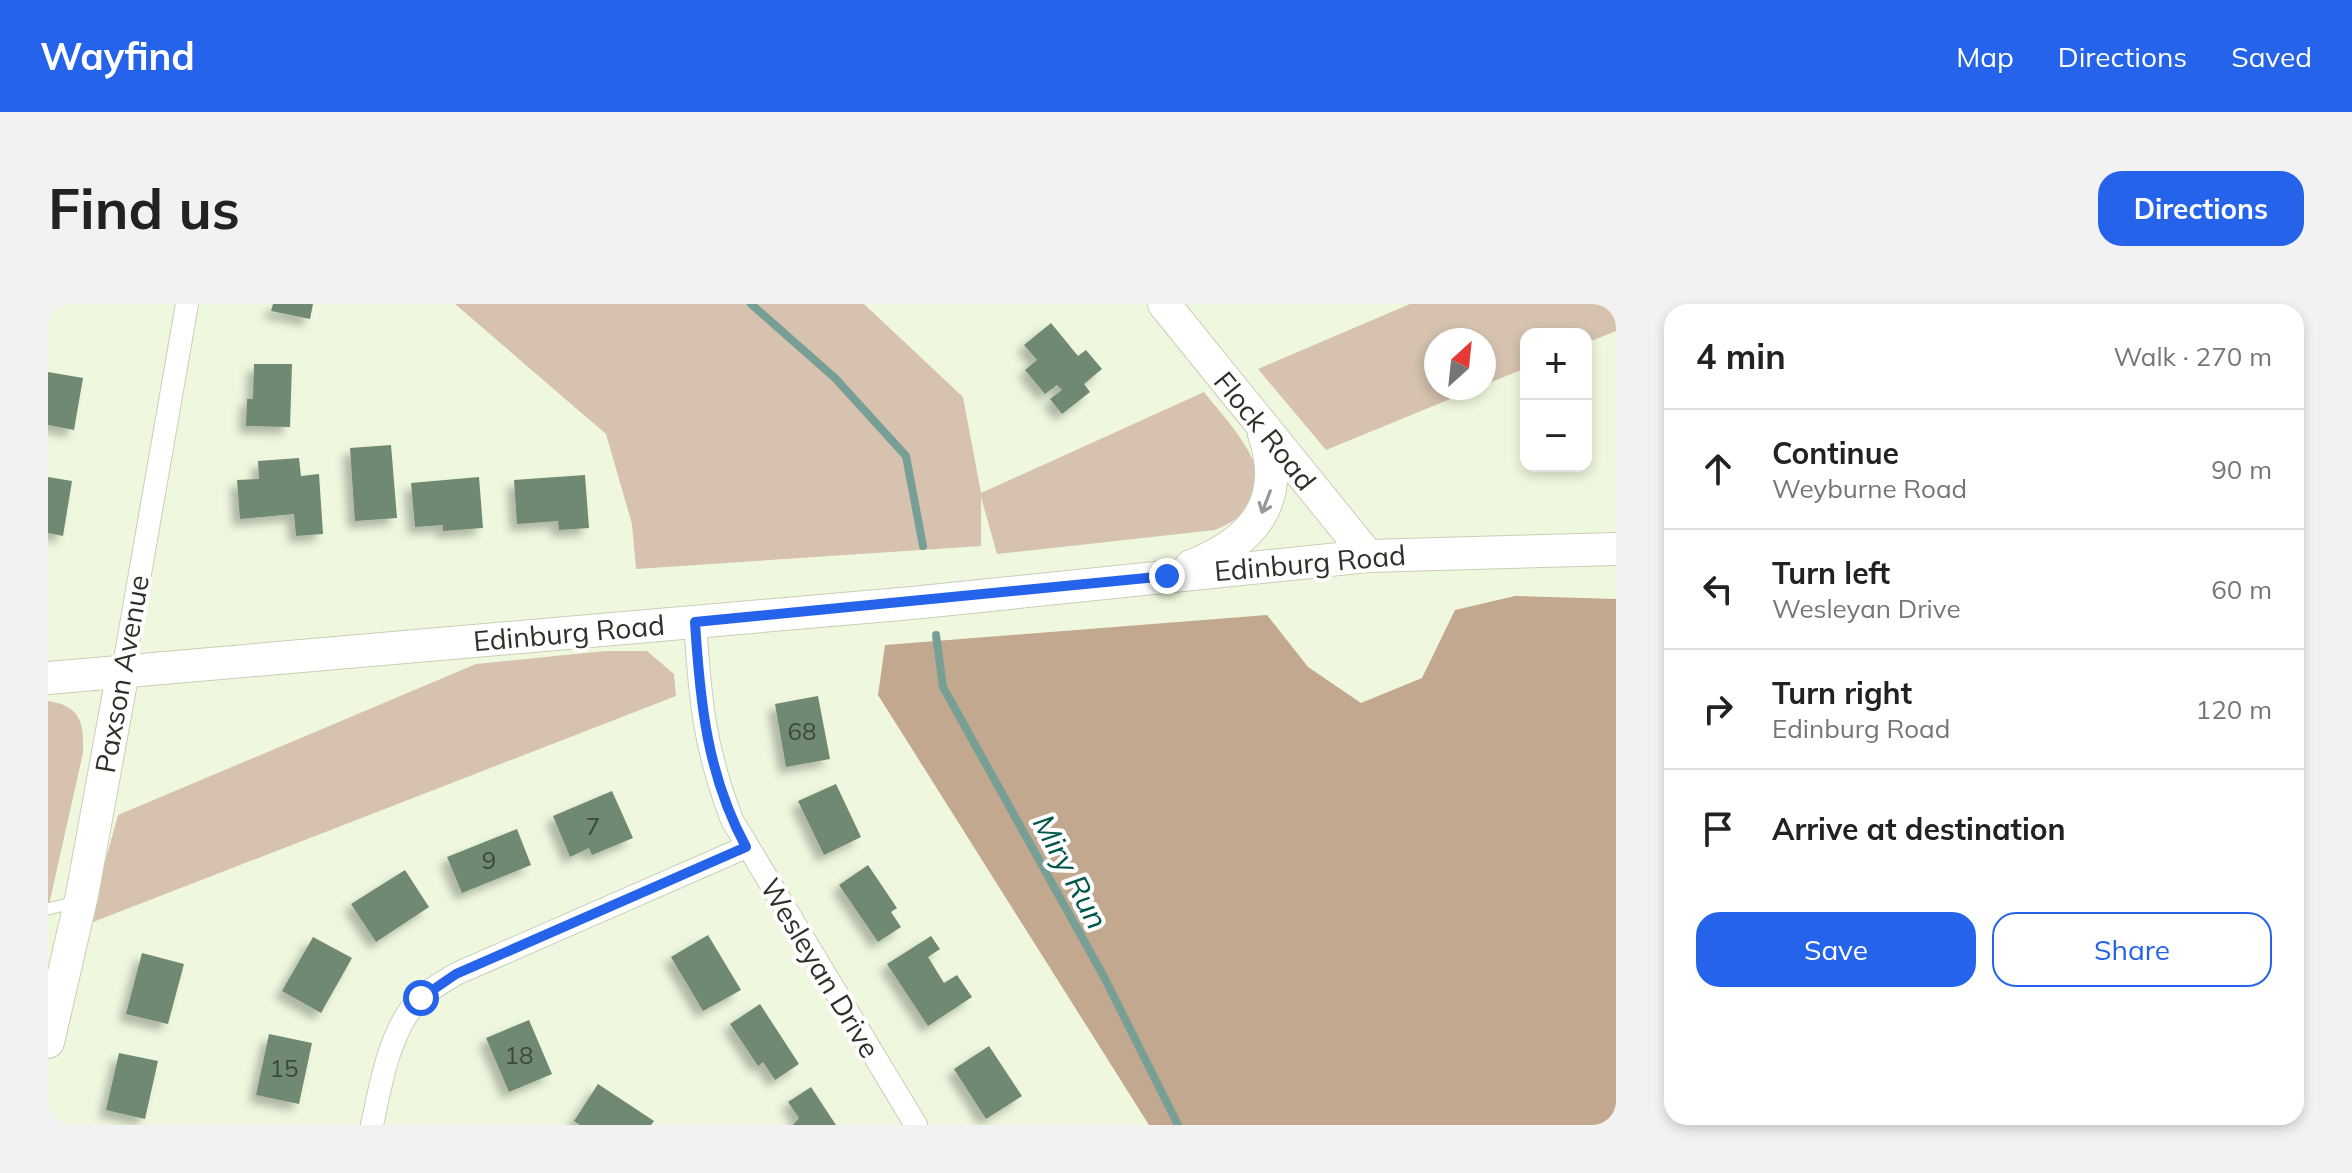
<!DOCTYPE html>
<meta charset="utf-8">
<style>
:root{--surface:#fff;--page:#f2f2f2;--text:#222;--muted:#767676;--line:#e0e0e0;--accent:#2563eb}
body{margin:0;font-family:Mulish,sans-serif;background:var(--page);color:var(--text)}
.controls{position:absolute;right:24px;top:24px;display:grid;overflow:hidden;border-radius:16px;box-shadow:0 4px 12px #0003}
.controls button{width:72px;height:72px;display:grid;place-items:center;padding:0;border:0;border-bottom:2px solid var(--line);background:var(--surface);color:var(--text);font:40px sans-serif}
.compass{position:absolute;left:1376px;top:24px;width:72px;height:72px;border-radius:50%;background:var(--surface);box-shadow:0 4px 12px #0003;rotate:27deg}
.stop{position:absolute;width:24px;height:24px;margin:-18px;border:6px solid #2563eb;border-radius:50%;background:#fff}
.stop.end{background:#2563eb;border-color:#fff;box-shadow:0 2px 8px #0008}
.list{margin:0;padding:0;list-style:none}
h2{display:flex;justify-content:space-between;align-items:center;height:104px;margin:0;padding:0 32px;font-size:34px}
h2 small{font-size:26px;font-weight:400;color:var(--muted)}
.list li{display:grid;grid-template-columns:52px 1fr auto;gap:24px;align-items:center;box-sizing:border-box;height:120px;padding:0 32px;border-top:2px solid var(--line)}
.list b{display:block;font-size:30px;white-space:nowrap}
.list p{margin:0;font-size:26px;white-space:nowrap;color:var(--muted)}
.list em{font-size:26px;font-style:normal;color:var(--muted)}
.actions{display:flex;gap:16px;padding:24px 32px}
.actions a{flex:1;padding:18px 0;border:2px solid var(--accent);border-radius:24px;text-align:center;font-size:28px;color:var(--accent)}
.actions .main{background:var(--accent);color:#fff}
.icon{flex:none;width:44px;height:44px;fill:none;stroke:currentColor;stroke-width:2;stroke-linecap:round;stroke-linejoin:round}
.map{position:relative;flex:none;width:1568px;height:821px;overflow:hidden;border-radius:24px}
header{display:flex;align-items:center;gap:48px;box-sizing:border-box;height:112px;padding:0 40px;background:var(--accent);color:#fff}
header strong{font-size:38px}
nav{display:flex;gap:44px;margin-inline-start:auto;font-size:28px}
.intro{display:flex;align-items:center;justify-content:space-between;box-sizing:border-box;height:192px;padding:0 48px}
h1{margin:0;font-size:56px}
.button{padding:20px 36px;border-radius:24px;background:var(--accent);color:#fff;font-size:28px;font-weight:700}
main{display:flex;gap:48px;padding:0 48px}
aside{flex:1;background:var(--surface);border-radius:24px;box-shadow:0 4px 12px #0003}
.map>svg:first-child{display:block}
.green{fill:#d6c2af}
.forest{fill:#c2a88f}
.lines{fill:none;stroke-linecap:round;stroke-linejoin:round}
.stream{stroke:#789f95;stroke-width:8}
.building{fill:#6f8973;filter:url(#shadow)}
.lane-casing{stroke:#c8cfb7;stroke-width:13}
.street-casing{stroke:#c8cfb7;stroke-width:24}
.secondary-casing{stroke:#c8cfb7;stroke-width:34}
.lane{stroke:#fff;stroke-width:11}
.street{stroke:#fff;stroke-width:22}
.secondary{stroke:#fff;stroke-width:32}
.oneway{stroke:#969894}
.route{stroke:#2563eb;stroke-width:10}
.labels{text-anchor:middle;stroke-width:8;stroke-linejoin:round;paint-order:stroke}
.number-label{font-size:24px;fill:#3e473b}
.street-label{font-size:28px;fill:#2e3128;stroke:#fff}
.water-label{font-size:30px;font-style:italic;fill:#005649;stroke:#fff}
</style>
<header>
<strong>Wayfind</strong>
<nav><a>Map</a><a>Directions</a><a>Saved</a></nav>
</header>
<div class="intro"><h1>Find us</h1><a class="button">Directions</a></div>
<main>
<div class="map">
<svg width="1568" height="821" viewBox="0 0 1568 821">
<defs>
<filter id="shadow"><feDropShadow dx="-7" dy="7" stdDeviation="4" flood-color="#0004"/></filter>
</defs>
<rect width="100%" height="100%" fill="#eff8de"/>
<g class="green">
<path d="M407,0H816L915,93L933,189L1156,88C1193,134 1251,191 1167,226L949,250L933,193V242L588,265L584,220L558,130Z"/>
<path d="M1362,0H1568V27L1538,39V30H1478V64L1436,81V36H1388V84H1429L1278,146L1210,65Z"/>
<path d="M557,347H599L626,370L628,392L40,620L70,511L428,360Z"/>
<path d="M0,397C33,402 36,419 35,449L0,605Z"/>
</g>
<path class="forest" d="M1467,292L1568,295V821H1101L830,391L837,341L1219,311L1260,363L1313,399L1374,374L1407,306Z"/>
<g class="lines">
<g class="stream">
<path d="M703,0L787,74L858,152L875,242"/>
<path d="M888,331L895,383L1055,671L1130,821"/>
</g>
</g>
<g class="building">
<path d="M225,0H265L262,15L223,7Z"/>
<path d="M1003,19L1030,52L1038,46L1054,65L1036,80L1042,88L1014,110L1002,95L1014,86L1009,81L997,90L977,66L989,56L976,41Z"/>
<path d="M206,60H244L242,123L198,122L199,95H205Z"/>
<path d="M0,68L35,74L26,126L0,121Z"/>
<path d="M343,141L349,214L307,217L302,144Z"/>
<path d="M251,154L253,172L271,170L275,230L248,232L246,210L192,215L189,176L211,175L210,157Z"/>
<path d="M537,171L541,224L511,226L510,217L469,220L466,176Z"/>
<path d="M0,173L24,177L15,232L0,229Z"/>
<path d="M431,173L435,224L395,227V221L367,223L363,179Z"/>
<path d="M770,392L782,455L738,463L727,400Z"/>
<path d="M788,480L813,533L776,551L750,497Z"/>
<path d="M564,487L585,534L544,551L541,544L522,553L505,512Z"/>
<path d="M469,525L483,561L414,589L399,553Z"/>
<path d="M820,561L849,604L843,608L853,623L830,638L791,581Z"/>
<path d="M357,566L381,603L328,638L303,600Z"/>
<path d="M660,631L693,686L655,707L623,653Z"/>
<path d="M883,632L892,645L880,653L896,679L909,671L924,693L880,722L839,660Z"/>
<path d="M265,633L304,654L273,709L234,687Z"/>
<path d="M94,649L136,660L120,720L78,710Z"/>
<path d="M712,700L751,760L727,776L715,758L710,762L682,720Z"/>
<path d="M481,716L504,770L461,788L438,734Z"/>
<path d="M221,730L264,739L251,800L208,791Z"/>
<path d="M941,742L974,792L938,815L906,765Z"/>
<path d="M71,749L110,757L97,815L58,806Z"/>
<path d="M550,780L606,817L603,821H532L526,817Z"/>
<path d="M763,783L788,821H745L751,814L740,798Z"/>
</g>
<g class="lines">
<g class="lane-casing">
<path id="lane" d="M0,605L28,598"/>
</g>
<g class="street-casing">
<g id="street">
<path d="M647,318C652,395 656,443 684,516L868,821"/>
<path d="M75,367L139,0"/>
<path d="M324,821C333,780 341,726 372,694C382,685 397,677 408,670L698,543"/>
</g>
</g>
<g class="secondary-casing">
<g id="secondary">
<path d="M1116,0L1320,252"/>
<path d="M1143,262C1205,238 1239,198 1216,130"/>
<path d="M0,374L864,299L1320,252L1568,245"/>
<path d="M0,738L34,591L75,367"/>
</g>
</g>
<use href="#lane" class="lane"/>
<use href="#street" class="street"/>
<use href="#secondary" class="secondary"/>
</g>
<defs><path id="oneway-shaft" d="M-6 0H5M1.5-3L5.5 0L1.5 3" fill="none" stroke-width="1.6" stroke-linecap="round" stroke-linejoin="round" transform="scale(2)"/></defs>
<use class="oneway" href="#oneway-shaft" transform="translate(1218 198) rotate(111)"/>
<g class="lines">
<path class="route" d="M373,694L408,670L698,543C659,471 652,398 647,318L1119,272"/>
</g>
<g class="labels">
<g class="number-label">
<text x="754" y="436">68</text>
<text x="545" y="531">7</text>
<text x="441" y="565">9</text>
<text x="471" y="760">18</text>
<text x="236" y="773">15</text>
</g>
<g class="street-label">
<text transform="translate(1217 127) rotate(51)" y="10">Flock Road</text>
<text transform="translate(1262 259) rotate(-5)" y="10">Edinburg Road</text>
<text transform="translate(521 329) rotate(-5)" y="10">Edinburg Road</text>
<text transform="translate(74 370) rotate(-80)" y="10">Paxson Avenue</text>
<text transform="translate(772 664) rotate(59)" y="10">Wesleyan Drive</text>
</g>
<g class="water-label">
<text transform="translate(1022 568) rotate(62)" y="10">Miry Run</text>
</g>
</g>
</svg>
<div class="controls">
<button>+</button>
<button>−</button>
</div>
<svg class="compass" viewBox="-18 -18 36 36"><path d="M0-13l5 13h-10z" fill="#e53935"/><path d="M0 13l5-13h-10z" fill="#767676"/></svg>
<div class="stop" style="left:373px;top:694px"></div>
<div class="stop end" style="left:1119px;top:272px"></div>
</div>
<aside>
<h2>4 min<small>Walk · 270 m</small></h2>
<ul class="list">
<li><svg class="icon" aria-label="ahead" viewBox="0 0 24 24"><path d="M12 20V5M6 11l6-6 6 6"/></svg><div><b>Continue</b><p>Weyburne Road</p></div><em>90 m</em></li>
<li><svg class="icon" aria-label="left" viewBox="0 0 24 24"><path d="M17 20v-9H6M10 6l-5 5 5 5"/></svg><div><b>Turn left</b><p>Wesleyan Drive</p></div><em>60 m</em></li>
<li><svg class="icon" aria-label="right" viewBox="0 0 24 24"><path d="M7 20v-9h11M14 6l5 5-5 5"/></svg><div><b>Turn right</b><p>Edinburg Road</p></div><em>120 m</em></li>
<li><svg class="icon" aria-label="arrive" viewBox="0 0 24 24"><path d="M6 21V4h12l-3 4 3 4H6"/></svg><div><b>Arrive at destination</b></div></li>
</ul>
<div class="actions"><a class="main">Save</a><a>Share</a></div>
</aside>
</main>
